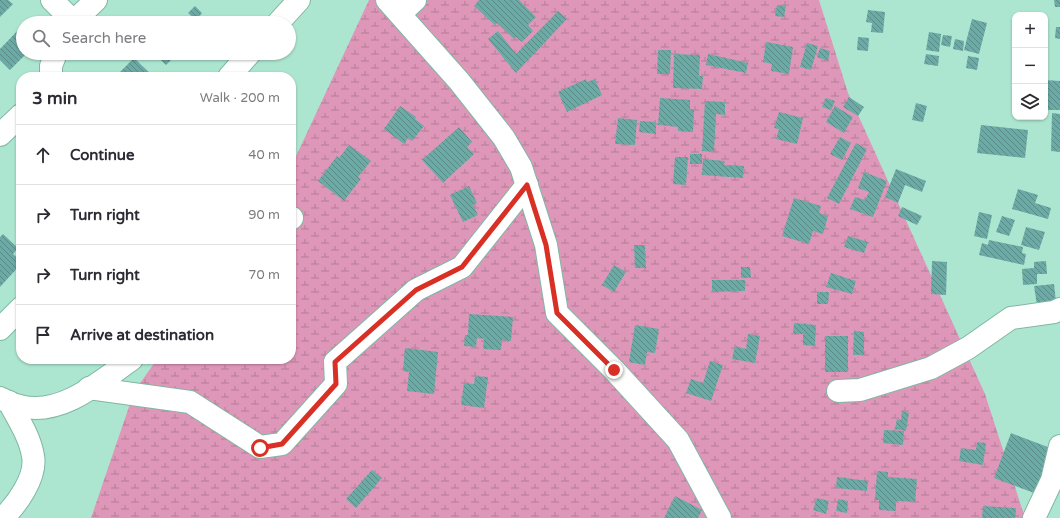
<!DOCTYPE html>
<meta charset="utf-8">
<style>
:root{--surface:#fff;--page:#f2f2f3;--text:#2b2b33;--muted:#7c7c81;--line:#e1e1e2}
body{margin:0;font-family:"Varela Round",sans-serif;background:var(--page);color:var(--text)}
.controls{position:absolute;right:12px;top:12px;display:grid;overflow:hidden;border-radius:8px;box-shadow:0 1px 3px #0004}
.controls button{width:36px;height:36px;display:grid;place-items:center;padding:0;border:0;border-bottom:1px solid var(--line);background:var(--surface);color:var(--text);font:20px sans-serif}
.stop{position:absolute;width:12px;height:12px;margin:-9px;border:3px solid #d93025;border-radius:50%;background:#fff}
.stop.end{background:#d93025;border-color:#fff;box-shadow:0 1px 4px #0008}
.list{margin:0;padding:0;list-style:none}
h2{display:flex;justify-content:space-between;align-items:center;height:52px;margin:0;padding:0 16px;font-size:17px}
h2 small{font-size:13px;font-weight:400;color:var(--muted)}
.list li{display:grid;grid-template-columns:26px 1fr auto;gap:12px;align-items:center;box-sizing:border-box;height:60px;padding:0 16px;border-top:1px solid var(--line)}
.list b{display:block;font-size:15px;white-space:nowrap}
.list em{font-size:13px;font-style:normal;color:var(--muted)}
.icon{flex:none;width:22px;height:22px;fill:none;stroke:currentColor;stroke-width:2;stroke-linecap:round;stroke-linejoin:round}
.map{position:relative;flex:none;width:1060px;height:518px;overflow:hidden}
.search{position:absolute;background:var(--surface);box-shadow:0 1px 3px #0004;left:16px;top:16px;width:280px;height:44px;display:flex;align-items:center;gap:10px;box-sizing:border-box;padding:0 14px;border-radius:22px;color:var(--muted);font-size:15px}
.panel{position:absolute;background:var(--surface);box-shadow:0 1px 3px #0004;left:16px;top:72px;width:280px;height:292px;border-radius:16px}
.map>svg:first-child{display:block}
.wetland{fill:url(#wetland-marsh)}
.building{fill:url(#building-back-hatch)}
.lines{fill:none;stroke-linecap:round;stroke-linejoin:round}
.minor-casing{stroke:#80b7a3;stroke-width:24}
.minor{stroke:#fff;stroke-width:22}
.route{stroke:#d93025;stroke-width:5}
</style>
<div class="map">
<svg width="1060" height="518" viewBox="0 0 1060 518">
<defs>
<pattern id="wetland-marsh" width="20" height="14" patternUnits="userSpaceOnUse"><rect width="20" height="14" fill="#df97b9"/><path d="M1 5h8M5 5V1M11 12h8M15 12V8" fill="none" stroke="#b47c97"/></pattern>
<pattern id="building-back-hatch" width="6" height="6" patternUnits="userSpaceOnUse"><rect width="6" height="6" fill="#6baaa5"/><path d="M-1 5l2 2M0 0l6 6M5-1l2 2" fill="none" stroke="#588b87"/></pattern>
</defs>
<rect width="100%" height="100%" fill="#ade6d0"/>
<path class="wetland" d="M369,0H819L848,93L985,394L1025,518H91L134,392L157,359H291V167Z"/>
<g class="building">
<path d="M0,0H8L13,4L0,17Z"/>
<path d="M479,0H519L536,17L528,25L533,31L522,42L516,37L514,39L497,23L495,25L474,6Z"/>
<path d="M1054,0H1060V7H1055Z"/>
<path d="M777,5L786,6L784,17L775,16Z"/>
<path d="M195,6L202,13L196,20L188,13Z"/>
<path d="M868,10L885,12L883,33L871,32L872,23L866,22Z"/>
<path d="M558,11L567,19L516,73L488,39L498,31L516,54Z"/>
<path d="M30,18L36,23H25Z"/>
<path d="M972,19L987,23L979,54L964,50Z"/>
<path d="M23,25V53H27L10,70L0,60V49Z"/>
<path d="M1056,27H1060V39L1055,38Z"/>
<path d="M929,32L941,34L939,52L926,50Z"/>
<path d="M943,35L952,36L950,47L941,45Z"/>
<path d="M858,37L869,38L868,51L857,50Z"/>
<path d="M955,39L964,41L963,51L953,49Z"/>
<path d="M766,42L793,47L789,74L771,71L772,64L763,62Z"/>
<path d="M807,43L818,46L811,70L800,67Z"/>
<path d="M820,48L830,51L828,61L817,57Z"/>
<path d="M658,50H671L670,74H657Z"/>
<path d="M154,53H178L166,65Z"/>
<path d="M674,54L700,55L699,76H703L702,89L673,88Z"/>
<path d="M708,54L748,63L746,73L706,65Z"/>
<path d="M926,54L939,56L938,66L924,64Z"/>
<path d="M968,56L979,58L977,70L966,68Z"/>
<path d="M134,58L153,76L152,77L116,76Z"/>
<path d="M586,79L587,82L595,79L602,95L567,112L558,92Z"/>
<path d="M1045,80L1060,81V110H1045Z"/>
<path d="M849,97L864,107L858,116L843,107Z"/>
<path d="M660,98L690,100V109L694,110L693,132L678,131V127L658,125Z"/>
<path d="M826,98L835,101L831,110L822,107Z"/>
<path d="M705,101L725,102V115L716,114L714,152L702,151Z"/>
<path d="M916,103L927,106L923,122L912,120Z"/>
<path d="M400,106L416,117L415,119L424,126L412,141L408,138L404,144L384,129Z"/>
<path d="M835,106L853,117L844,133L826,122Z"/>
<path d="M779,112L803,118L797,144L776,139L779,129L774,128Z"/>
<path d="M1052,113L1060,114V152L1051,151Z"/>
<path d="M618,118L637,120L635,145L615,144Z"/>
<path d="M640,121L656,122V134L639,132Z"/>
<path d="M981,125L1028,130L1025,158L977,153Z"/>
<path d="M459,127L472,142L467,147L474,154L443,183L422,160Z"/>
<path d="M840,137L851,143L842,160L830,154Z"/>
<path d="M856,143L867,149L839,204L827,198Z"/>
<path d="M349,145L371,161L358,177L361,179L344,201L318,181L337,156L339,158Z"/>
<rect x="690" y="154" width="12" height="10"/>
<path d="M675,157H688L686,185L673,184Z"/>
<path d="M703,159L725,161L724,165L744,166L743,178L702,175Z"/>
<path d="M896,169L926,181L922,192L905,185L898,203L885,197Z"/>
<path d="M864,172L887,181L873,217L850,209L855,197L865,200L869,192L858,188Z"/>
<path d="M469,186L477,203L473,205L478,215L463,222L450,195Z"/>
<path d="M1018,189L1038,195L1035,203L1051,208L1048,219L1012,209Z"/>
<path d="M794,198L821,206L819,213L828,216L823,234L813,231L809,244L782,236Z"/>
<path d="M902,207L922,216L917,225L898,216Z"/>
<path d="M979,212L992,215L987,239L974,236Z"/>
<path d="M1002,216L1015,220L1009,236L996,232Z"/>
<path d="M1026,227L1045,232L1039,250L1021,245Z"/>
<path d="M3,234L18,248L13,254L21,261V264L0,287V237Z"/>
<path d="M848,236L868,242L864,253L844,247Z"/>
<path d="M989,240L1023,247L1022,253L1026,254L1024,265L979,255L982,243L988,245Z"/>
<path d="M634,245H645L646,268H635Z"/>
<path d="M932,261L947,262L946,295L931,294Z"/>
<path d="M1046,261L1047,274H1037V284L1023,285L1022,269L1034,268V262Z"/>
<path d="M614,265L626,272L614,292L602,285Z"/>
<path d="M741,267H750L751,278H741Z"/>
<path d="M831,273L856,281L852,294L826,287Z"/>
<path d="M712,280H745V291L712,292Z"/>
<path d="M1054,284L1056,302L1037,305L1034,286Z"/>
<path d="M817,292H829L828,304H817Z"/>
<path d="M469,314L513,317L511,341L502,340L501,350L483,349L484,339L477,338L476,347L464,346L465,335H468Z"/>
<path d="M794,323L816,325L815,346L803,345V334H793Z"/>
<path d="M635,325L659,329L655,353L647,352L645,365L629,362Z"/>
<path d="M854,331L864,332V355H853Z"/>
<path d="M748,334L760,336L755,363L732,359L735,346L746,349Z"/>
<rect x="825" y="336" width="23" height="36"/>
<path d="M405,348L438,352L434,394L407,391L409,372L403,371Z"/>
<path d="M710,361L723,365L711,401L686,393L691,379L703,383Z"/>
<path d="M475,376L488,377L484,408L461,405L464,383L474,384Z"/>
<path d="M902,411L909,413L906,431L895,429L897,419L901,420Z"/>
<path d="M884,430L904,431L903,445L883,443Z"/>
<path d="M1011,433L1053,449L1037,494L994,478Z"/>
<path d="M977,442L986,443L983,465L959,461L961,448L976,450Z"/>
<path d="M372,470L382,478L356,508L346,499Z"/>
<path d="M877,471L888,472V477L917,479L915,502L896,501V511L879,510V500H875Z"/>
<path d="M837,477L868,481L867,491L836,488Z"/>
<path d="M675,496L702,510L698,518H664Z"/>
<path d="M817,498L829,501L826,514L813,510Z"/>
<path d="M838,499L848,501L847,513L836,511Z"/>
<path d="M983,506L1016,508L1015,518H982Z"/>
</g>
<g class="lines">
<g class="minor-casing">
<g id="minor">
<path d="M52,0L73,21"/>
<path d="M387,0L459,81L504,138L521,167L546,245L557,313L614,370L678,440L720,518"/>
<path d="M400,14L415,0"/>
<path d="M72,23L96,0"/>
<path d="M278,23L299,0"/>
<path d="M51,77V66L56,53"/>
<path d="M229,77L250,53"/>
<path d="M0,135L21,115"/>
<path d="M291,218H292"/>
<path d="M0,329L21,308"/>
<path d="M89,388L190,402L260,447L282,444L336,384L335,362L416,290L462,267L527,185"/>
<path d="M838,391L860,390L931,368L968,348L1011,318L1054,312L1060,309"/>
<path d="M0,398C6,401 13,405 20,406C61,417 101,381 132,359"/>
<path d="M3,518C17,504 37,477 33,456C30,437 18,419 9,402"/>
<path d="M1034,518L1052,480L1060,446"/>
</g>
</g>
<use href="#minor" class="minor"/>
</g>
<g class="lines">
<path class="route" d="M260,448L282,444L336,384L335,362L416,290L462,267L527,185L546,245L557,313L614,370"/>
</g>
</svg>
<div class="controls">
<button>+</button>
<button>−</button>
<button><svg class="icon" aria-label="layers" viewBox="0 0 24 24"><path d="M12 4l9 5-9 5-9-5zM3 14l9 5 9-5"/></svg></button>
</div>
<div class="stop" style="left:260px;top:448px"></div>
<div class="stop end" style="left:614px;top:370px"></div>
<div class="search"><svg class="icon" aria-label="search" viewBox="0 0 24 24"><circle cx="10" cy="10" r="6"/><path d="M15 15l6 6"/></svg>Search here</div>
<section class="panel">
<h2>3 min<small>Walk · 200 m</small></h2>
<ul class="list">
<li><svg class="icon" aria-label="ahead" viewBox="0 0 24 24"><path d="M12 20V5M6 11l6-6 6 6"/></svg><div><b>Continue</b></div><em>40 m</em></li>
<li><svg class="icon" aria-label="right" viewBox="0 0 24 24"><path d="M7 20v-9h11M14 6l5 5-5 5"/></svg><div><b>Turn right</b></div><em>90 m</em></li>
<li><svg class="icon" aria-label="right" viewBox="0 0 24 24"><path d="M7 20v-9h11M14 6l5 5-5 5"/></svg><div><b>Turn right</b></div><em>70 m</em></li>
<li><svg class="icon" aria-label="arrive" viewBox="0 0 24 24"><path d="M6 21V4h12l-3 4 3 4H6"/></svg><div><b>Arrive at destination</b></div></li>
</ul>
</section>
</div>
